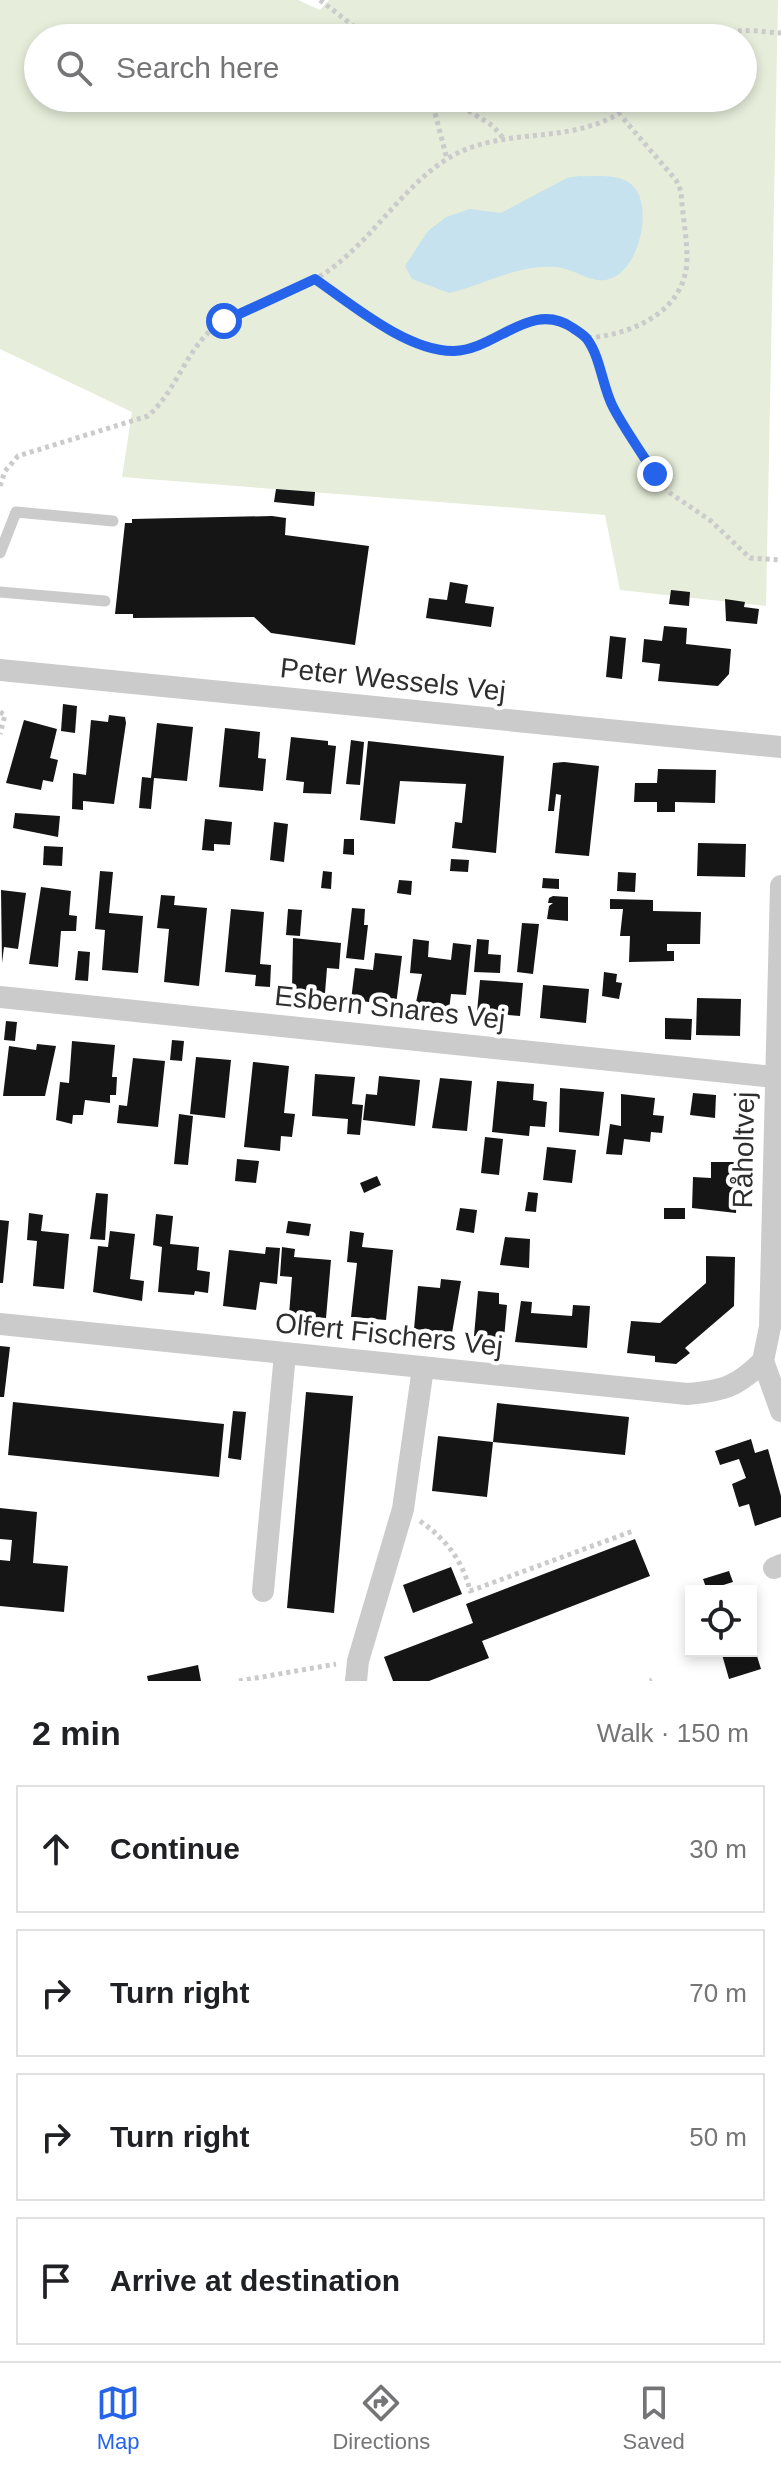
<!DOCTYPE html>
<meta charset="utf-8">
<style>
:root{--surface:#fff;--page:#f2f2f2;--text:#202124;--muted:#757577;--line:#e0e0e0;--accent:#2563eb}
body{margin:0;font-family:Helvetica,sans-serif;background:var(--page);color:var(--text)}
.controls{position:absolute;right:24px;bottom:24px;display:grid;overflow:hidden;border-radius:0px;box-shadow:0 4px 12px #0003}
.controls button{width:72px;height:72px;display:grid;place-items:center;padding:0;border:0;border-bottom:2px solid var(--line);background:var(--surface);color:var(--text);font:40px sans-serif}
.stop{position:absolute;width:24px;height:24px;margin:-18px;border:6px solid #2563eb;border-radius:50%;background:#fff}
.stop.end{background:#2563eb;border-color:#fff;box-shadow:0 2px 8px #0008}
.list{margin:0;padding:0;list-style:none}
h2{display:flex;justify-content:space-between;align-items:center;height:104px;margin:0;padding:0 32px;font-size:34px}
h2 small{font-size:26px;font-weight:400;color:var(--muted)}
.list li{display:grid;grid-template-columns:52px 1fr auto;gap:24px;align-items:center;box-sizing:border-box;height:128px;margin:0 16px 16px;padding:0 16px;border:2px solid var(--line);border-radius:0px}
.list b{display:block;font-size:30px;white-space:nowrap}
.list em{font-size:26px;font-style:normal;color:var(--muted)}
.icon{flex:none;width:44px;height:44px;fill:none;stroke:currentColor;stroke-width:2;stroke-linecap:round;stroke-linejoin:round}
.map{position:relative;flex:none;width:781px;height:1681px;overflow:hidden}
.search{position:absolute;background:var(--surface);box-shadow:0 4px 12px #0003;left:24px;right:24px;top:24px;height:88px;display:flex;align-items:center;gap:20px;box-sizing:border-box;padding:0 28px;border-radius:44px;color:var(--muted);font-size:30px}
.sheet{height:680px;background:var(--surface)}
nav{display:flex;justify-content:space-around;align-items:center;box-sizing:border-box;height:112px;border-top:2px solid var(--line);background:var(--surface);font-size:22px;color:var(--muted)}
nav a{display:grid;justify-items:center;gap:4px}
nav .on{color:var(--accent)}
.map>svg:first-child{display:block}
.green{fill:#e6edda;fill-rule:evenodd}
.water{fill:#c5e2ee}
.building{fill:#151515}
.lines{fill:none;stroke-linecap:round;stroke-linejoin:round}
.path{stroke:#cbcbcb;stroke-width:5;stroke-dasharray:4 4;stroke-linecap:butt}
.lane{stroke:#cbcbcb;stroke-width:11}
.street{stroke:#cbcbcb;stroke-width:22}
.route{stroke:#2563eb;stroke-width:10}
.labels{text-anchor:middle;stroke-width:8;stroke-linejoin:round;paint-order:stroke}
.street-label{font-size:28px;fill:#2e2e2e;stroke:#fff}
</style>
<div class="map">
<svg width="781" height="1681" viewBox="0 0 781 1681">
<rect width="100%" height="100%" fill="#fff"/>
<path class="green" d="M0,0H298L320,10L329,0H778L766,606L620,590L605,515L122,477L132,412L0,349ZM38,38H743V98H38Z"/>
<path class="water" d="M579,176C595,177 619,173 632,185C653,205 640,259 619,274C595,291 579,268 555,267C517,264 485,285 449,293L412,279L405,266L428,231L446,217L470,209L501,213L567,178Z"/>
<g class="building">
<path d="M276,489L315,492L314,506L274,502Z"/>
<path d="M272,516L286,518L285,535L369,546L355,645L271,633L254,617L133,618V614H115L125,523H132V519Z"/>
<path d="M450,582L468,585L465,603L494,607L491,627L426,618L429,598L447,600Z"/>
<path d="M671,590L690,592L689,606L669,604Z"/>
<path d="M725,599L745,602L744,607L759,609L757,624L726,621Z"/>
<path d="M664,626L687,628L686,644L731,649L729,674L718,686L658,681L660,664L642,662L644,639L662,641Z"/>
<path d="M610,636L626,638L622,679L606,677Z"/>
<path d="M63,704L77,706L75,733L61,731Z"/>
<path d="M109,715L125,717L126,723L114,804L83,801V810L72,809L73,773L86,775L91,720L108,722Z"/>
<path d="M24,720L57,729L50,758L58,760L53,782L43,780L41,790L6,783Z"/>
<path d="M157,723L193,727L187,781L154,778L151,809L139,808L142,777L151,778Z"/>
<path d="M225,728L260,732L258,758L266,759L263,791L219,787Z"/>
<path d="M291,737L328,741V745L336,746L331,794L303,793L304,782L286,780Z"/>
<path d="M351,740L364,742L360,785L346,784Z"/>
<path d="M368,741L504,756L496,853L452,848L455,822L462,823L466,784L400,781L395,824L360,820Z"/>
<path d="M564,762L599,766L589,856L555,853L561,795L556,794L554,811H548L553,763Z"/>
<path d="M658,769L716,770L715,803L675,802V812H657V802H634L635,783H657Z"/>
<path d="M15,813L60,816L58,837L13,828Z"/>
<path d="M205,819L232,822L230,845L214,844V851L202,850Z"/>
<path d="M274,822L288,824L284,862L270,860Z"/>
<path d="M344,839H354V855L343,854Z"/>
<path d="M698,843L746,844L745,877L697,876Z"/>
<path d="M44,846L63,847L62,866L43,865Z"/>
<path d="M451,859L469,860L468,872L450,871Z"/>
<path d="M100,871L113,872L109,913L143,916L138,973L102,970L105,930L95,929Z"/>
<path d="M323,871L332,872L331,889L321,888Z"/>
<path d="M618,872L636,873L635,892L617,891Z"/>
<path d="M543,878L559,879V889L542,888Z"/>
<path d="M399,880L412,881L411,895L397,893Z"/>
<path d="M41,887L71,891L69,915L77,916L76,931H61L58,967L29,964Z"/>
<path d="M1,890L26,893L18,949L4,947L2,963Z"/>
<path d="M161,895L175,896L174,905L207,908L199,986L164,982L169,929L157,928Z"/>
<path d="M553,896L568,897V921L547,919L549,906L553,903H548L549,898Z"/>
<path d="M610,899L653,900V911L701,912L700,944H667V951H674V961L629,962L630,936H620L623,909H610Z"/>
<path d="M352,908L365,909L364,925H368L364,960L346,958Z"/>
<path d="M231,909L264,912L260,964L271,965L270,987L255,986L256,975L225,972Z"/>
<path d="M288,909L302,910L300,936L286,935Z"/>
<path d="M522,923L539,924L533,974L517,972Z"/>
<path d="M293,938L341,943L339,969L327,968L325,993L292,989Z"/>
<path d="M413,939L429,941L428,957L451,960L453,943L471,945L466,995L451,994L449,1010L415,1007L422,974L410,973Z"/>
<path d="M477,939L489,940L488,954L501,955L500,973L474,972Z"/>
<path d="M78,951L90,952L88,981L75,980Z"/>
<path d="M375,953L402,956L396,1005L351,1000L355,968L373,970Z"/>
<path d="M604,972L617,974L616,982L622,983L619,999L602,996Z"/>
<path d="M480,980L523,983L520,1016L477,1012Z"/>
<path d="M543,985L589,989L586,1023L540,1018Z"/>
<path d="M697,998L741,999L740,1036L696,1035Z"/>
<path d="M665,1018L692,1019L691,1040L665,1039Z"/>
<path d="M6,1021L17,1022L15,1041L4,1040Z"/>
<path d="M172,1040L184,1041L182,1061L170,1060Z"/>
<path d="M72,1041L115,1045L112,1077H117L116,1095H110V1103L85,1100L83,1115H73L72,1124L56,1120L60,1082L69,1083Z"/>
<path d="M37,1044L56,1046L45,1096H3L9,1046L36,1050Z"/>
<path d="M196,1057L231,1060L225,1118L190,1114Z"/>
<path d="M133,1058L165,1061L158,1127L117,1123L119,1105L127,1106Z"/>
<path d="M253,1062L289,1066L284,1113L295,1114L292,1137L281,1136L280,1151L244,1147Z"/>
<path d="M315,1074L355,1077L352,1104L363,1105L360,1135L347,1134L348,1119L312,1116Z"/>
<path d="M379,1076L420,1080L415,1126L363,1120L366,1094L377,1095Z"/>
<path d="M440,1078L472,1081L467,1131L432,1128Z"/>
<path d="M497,1081L534,1084L533,1100L547,1102L545,1127L530,1126L529,1136L492,1132Z"/>
<path d="M560,1088L604,1092L599,1136L559,1132Z"/>
<path d="M693,1093L716,1095L715,1118L690,1115Z"/>
<path d="M621,1094L655,1098L653,1115L664,1116L662,1133L651,1132L650,1142L624,1139L622,1155L606,1154L610,1124L621,1126Z"/>
<path d="M179,1114L193,1116L188,1165L174,1164Z"/>
<path d="M485,1137L503,1139L499,1175L481,1173Z"/>
<path d="M547,1147L576,1150L572,1183L543,1180Z"/>
<path d="M237,1159L259,1161L256,1183L235,1181Z"/>
<path d="M711,1162H747V1186H737L736,1213L692,1208L693,1177L711,1178Z"/>
<path d="M377,1176L381,1185L364,1193L360,1183Z"/>
<path d="M528,1192L538,1193L536,1212L525,1211Z"/>
<path d="M96,1193L108,1194L105,1240L90,1239Z"/>
<path d="M460,1208L477,1210L474,1233L456,1230Z"/>
<rect x="664" y="1208" width="21" height="11"/>
<path d="M29,1213L43,1215L41,1231L69,1234L64,1289L33,1286L37,1241L27,1240Z"/>
<path d="M156,1214L173,1216L170,1244L199,1247L197,1270L210,1272L208,1293L195,1291L194,1295L158,1292L162,1247L153,1245Z"/>
<path d="M0,1220L9,1221L3,1283H0Z"/>
<path d="M288,1221L311,1224L309,1236L286,1233Z"/>
<path d="M110,1231L135,1234L130,1279L144,1281L142,1301L93,1292L98,1246L108,1247Z"/>
<path d="M350,1231L364,1233L362,1247L393,1250L386,1320L351,1317L357,1263L347,1262Z"/>
<path d="M505,1237L530,1239L529,1268L500,1265Z"/>
<path d="M266,1247L280,1248L277,1284L260,1282L256,1310L223,1306L229,1250L265,1254Z"/>
<path d="M282,1247L295,1249L294,1257L331,1260L326,1318L289,1315L292,1277L280,1276Z"/>
<path d="M706,1256L735,1257L734,1306L685,1348L690,1353L676,1364L655,1362V1356L627,1353L631,1321L660,1323L706,1283Z"/>
<path d="M441,1279L461,1281L452,1333L414,1329L418,1286L440,1288Z"/>
<path d="M478,1291L499,1293V1304L507,1305L504,1339L474,1336Z"/>
<path d="M521,1301L532,1302L531,1313L572,1316L573,1305L590,1306L587,1348L515,1342Z"/>
<path d="M0,1346L10,1347L4,1397H0Z"/>
<path d="M306,1392L353,1396L334,1613L287,1608Z"/>
<path d="M13,1402L224,1424L219,1477L8,1455Z"/>
<path d="M497,1403L629,1417L625,1455L493,1442Z"/>
<path d="M233,1411L246,1412L241,1460L228,1458Z"/>
<path d="M438,1436L493,1442L487,1497L432,1491Z"/>
<path d="M751,1439L755,1453L768,1449L781,1496V1517L755,1526L749,1504L739,1507L732,1484L746,1478L739,1459L720,1465L715,1451Z"/>
<path d="M0,1508L37,1512L33,1563L68,1566L64,1612L0,1606V1560L10,1561L12,1540L0,1539Z"/>
<path d="M635,1539L650,1576L482,1641L489,1658L429,1681H393L384,1657L473,1623L466,1604Z"/>
<path d="M451,1567L462,1594L413,1613L403,1585Z"/>
<path d="M729,1571L733,1582L707,1590L703,1579Z"/>
<path d="M752,1640L761,1669L729,1679L721,1651H751Z"/>
<path d="M198,1665L201,1681H148L147,1676Z"/>
</g>
<g class="lines">
<g class="path">
<path d="M320,0L369,38"/>
<path d="M715,38C734,26 760,32 781,33"/>
<path d="M431,98L447,159"/>
<path d="M448,98L493,126L504,139"/>
<path d="M315,279C355,307 400,346 450,351C510,356 517,289 587,338C632,335 687,311 687,258C687,236 682,213 681,191L676,180L621,116"/>
<path d="M587,338L614,408L655,474L670,493L711,521L750,558L781,560"/>
<path d="M0,486L5,471L18,456L148,416C174,393 184,357 208,333C235,305 284,297 317,278C368,248 399,189 447,159C508,121 581,152 640,98"/>
<path d="M0,712L5,715L0,734"/>
<path d="M420,1521C446,1539 463,1561 470,1591L633,1531"/>
<path d="M239,1681L336,1664"/>
<path d="M650,1681L652,1680"/>
</g>
<g class="lane">
<path d="M0,553L16,512L113,521"/>
<path d="M0,592L105,601"/>
</g>
<g class="street">
<path d="M0,670L781,747"/>
<path d="M781,886L770,1327L763,1361L781,1411"/>
<path d="M0,997L774,1077"/>
<path d="M0,1324L687,1394C723,1391 737,1387 763,1361"/>
<path d="M774,1568L781,1565"/>
<path d="M263,1591L285,1354"/>
<path d="M356,1681L358,1661L403,1509L423,1368"/>
</g>
</g>
<g class="lines">
<path class="route" d="M224,321L315,279C351,304 408,352 454,351C496,350 531,299 573,328C577,331 584,335 587,339C601,358 602,386 613,407C625,430 641,452 655,474"/>
</g>
<g class="labels">
<g class="street-label">
<text transform="translate(393 679) rotate(6)" y="10">Peter Wessels Vej</text>
<text transform="translate(390 1007) rotate(6)" y="10">Esbern Snares Vej</text>
<text transform="translate(743 1150) rotate(-89)" y="10">Råholtvej</text>
<text transform="translate(389 1334) rotate(6)" y="10">Olfert Fischers Vej</text>
</g>
</g>
</svg>
<div class="controls">
<button><svg class="icon" aria-label="locate" viewBox="0 0 24 24"><circle cx="12" cy="12" r="6"/><path d="M12 2v4M12 18v4M2 12h4M18 12h4"/></svg></button>
</div>
<div class="stop" style="left:224px;top:321px"></div>
<div class="stop end" style="left:655px;top:474px"></div>
<div class="search"><svg class="icon" aria-label="search" viewBox="0 0 24 24"><circle cx="10" cy="10" r="6"/><path d="M15 15l6 6"/></svg>Search here</div>
</div>
<section class="sheet">
<h2>2 min<small>Walk · 150 m</small></h2>
<ul class="list">
<li><svg class="icon" aria-label="ahead" viewBox="0 0 24 24"><path d="M12 20V5M6 11l6-6 6 6"/></svg><div><b>Continue</b></div><em>30 m</em></li>
<li><svg class="icon" aria-label="right" viewBox="0 0 24 24"><path d="M7 20v-9h11M14 6l5 5-5 5"/></svg><div><b>Turn right</b></div><em>70 m</em></li>
<li><svg class="icon" aria-label="right" viewBox="0 0 24 24"><path d="M7 20v-9h11M14 6l5 5-5 5"/></svg><div><b>Turn right</b></div><em>50 m</em></li>
<li><svg class="icon" aria-label="arrive" viewBox="0 0 24 24"><path d="M6 21V4h12l-3 4 3 4H6"/></svg><div><b>Arrive at destination</b></div></li>
</ul>
</section>
<nav>
<a class="on"><svg class="icon" aria-label="map" viewBox="0 0 24 24"><path d="M3 6l6-2 6 2 6-2v14l-6 2-6-2-6 2zM9 4v14M15 6v14"/></svg>Map</a>
<a><svg class="icon" aria-label="directions" viewBox="0 0 24 24"><path d="M12 3l9 9-9 9-9-9zM9 14v-3h6M13 9l2 2-2 2"/></svg>Directions</a>
<a><svg class="icon" aria-label="saved" viewBox="0 0 24 24"><path d="M7 4h10v16l-5-4-5 4z"/></svg>Saved</a>
</nav>
